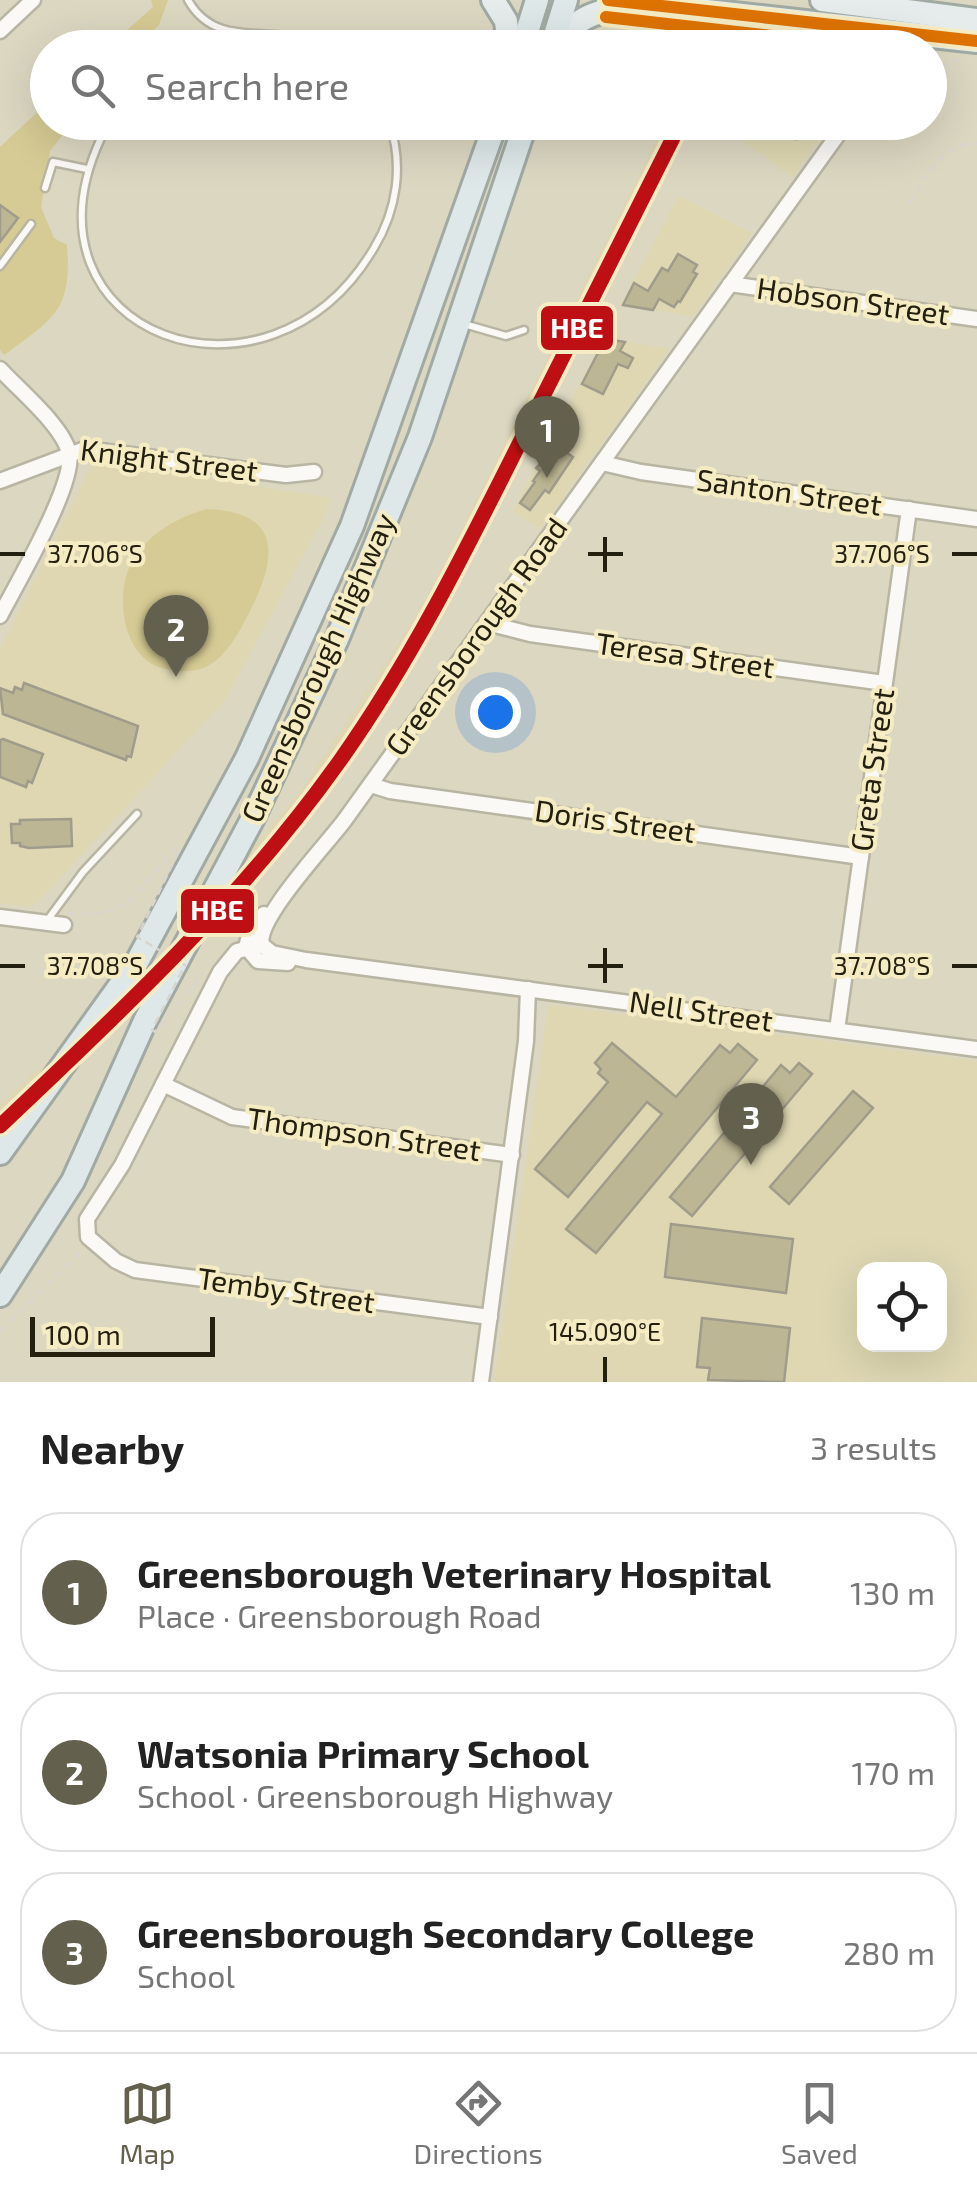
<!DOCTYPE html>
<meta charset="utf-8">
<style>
:root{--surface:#fff;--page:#f6f6f6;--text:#222;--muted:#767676;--line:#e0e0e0;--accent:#64604e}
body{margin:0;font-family:"Exo 2",sans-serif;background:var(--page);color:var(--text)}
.controls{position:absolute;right:30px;bottom:30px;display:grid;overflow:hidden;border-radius:20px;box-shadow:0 10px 40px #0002}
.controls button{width:90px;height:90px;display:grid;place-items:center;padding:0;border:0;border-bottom:2px solid var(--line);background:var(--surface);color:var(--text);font:50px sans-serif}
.scale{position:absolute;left:30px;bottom:25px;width:185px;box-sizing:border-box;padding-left:10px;border:5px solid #232010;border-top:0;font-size:28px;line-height:35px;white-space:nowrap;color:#232010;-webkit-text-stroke:8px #f5ecc3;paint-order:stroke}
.you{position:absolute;left:495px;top:712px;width:35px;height:35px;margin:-25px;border:8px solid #fff;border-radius:50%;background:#1a73e8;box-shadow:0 0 0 15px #1a73e833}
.badge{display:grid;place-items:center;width:65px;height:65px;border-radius:50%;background:var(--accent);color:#fff;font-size:32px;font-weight:700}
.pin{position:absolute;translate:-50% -82px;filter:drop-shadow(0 2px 5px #0008)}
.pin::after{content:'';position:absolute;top:52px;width:35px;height:30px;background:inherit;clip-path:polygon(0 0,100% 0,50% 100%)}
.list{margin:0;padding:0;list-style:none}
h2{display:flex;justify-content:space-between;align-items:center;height:130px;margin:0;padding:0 40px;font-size:42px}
h2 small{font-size:32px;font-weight:400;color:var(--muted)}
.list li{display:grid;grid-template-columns:65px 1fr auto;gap:30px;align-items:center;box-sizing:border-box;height:160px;margin:0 20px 20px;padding:0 20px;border:2px solid var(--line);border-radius:40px}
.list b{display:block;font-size:38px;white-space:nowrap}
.list p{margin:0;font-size:32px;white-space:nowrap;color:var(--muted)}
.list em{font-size:32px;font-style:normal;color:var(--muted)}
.icon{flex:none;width:55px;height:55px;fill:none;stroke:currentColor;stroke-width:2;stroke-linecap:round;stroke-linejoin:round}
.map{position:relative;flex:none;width:977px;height:1382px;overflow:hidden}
.search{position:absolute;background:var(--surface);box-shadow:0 10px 40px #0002;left:30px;right:30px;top:30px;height:110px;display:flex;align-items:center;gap:25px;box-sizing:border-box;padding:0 35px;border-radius:55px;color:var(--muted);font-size:38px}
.sheet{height:670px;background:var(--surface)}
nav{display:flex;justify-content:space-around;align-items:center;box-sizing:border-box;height:140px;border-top:2px solid var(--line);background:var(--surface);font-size:28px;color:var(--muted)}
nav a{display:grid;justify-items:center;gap:5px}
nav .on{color:var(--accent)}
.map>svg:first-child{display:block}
.built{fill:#ded7b2;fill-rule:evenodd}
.green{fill:#d6cb94}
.building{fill:#bdb694;stroke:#a09c8b;stroke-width:2.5}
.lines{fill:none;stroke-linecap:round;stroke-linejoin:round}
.service-casing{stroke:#b9b5a3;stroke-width:11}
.minor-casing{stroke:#b9b5a3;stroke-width:19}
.primary-casing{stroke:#a0aaa3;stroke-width:28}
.trunk-casing{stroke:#a0aaa3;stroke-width:28}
.path{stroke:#d7d5ce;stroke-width:2.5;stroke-dasharray:8 5;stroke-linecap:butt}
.service{stroke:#faf9f6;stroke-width:6}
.minor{stroke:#faf9f6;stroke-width:14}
.primary{stroke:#e5eceb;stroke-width:22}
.trunk{stroke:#dee8e8;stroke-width:22}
.path-bridge{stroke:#d7d5ce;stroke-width:2.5;stroke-dasharray:8 5;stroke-linecap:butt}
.bus-1-casing{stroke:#f5ecc3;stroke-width:20}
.bus-2-casing{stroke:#f5ecc3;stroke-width:20}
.bus-1{stroke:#de7302;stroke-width:12}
.bus-2{stroke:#de7302;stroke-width:12}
.rail-1-casing{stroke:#f5ecc3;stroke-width:22}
.rail-1{stroke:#be1014;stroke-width:15}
.ticks{fill:none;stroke:#232010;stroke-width:4}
.labels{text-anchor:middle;stroke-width:8;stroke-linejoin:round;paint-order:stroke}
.street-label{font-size:30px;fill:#232010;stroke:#f5ecc3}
.ticks-label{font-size:25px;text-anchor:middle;fill:#232010;stroke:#f5ecc3;stroke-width:8;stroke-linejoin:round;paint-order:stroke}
.line-badge{stroke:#f5ecc3;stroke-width:4}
.badge-label{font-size:28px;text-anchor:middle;font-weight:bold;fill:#fff}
</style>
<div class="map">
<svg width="977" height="1382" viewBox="0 0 977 1382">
<rect width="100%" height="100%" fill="#dcd7c1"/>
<g class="built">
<path d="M767,29L780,34L809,35L832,32L847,36L860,48H757Z"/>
<path d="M718,122L831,123L792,177Z"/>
<path d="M665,123H688L460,577L386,705L287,844L245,893L231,881L239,864L302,789L392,654L432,587Z"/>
<path d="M679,196L752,233L693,316L620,305Z"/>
<path d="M603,339L670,348L540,529L513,511Z"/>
<path d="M99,461L330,498L324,517L225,700L37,903L29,907L0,903V649L92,464Z"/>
<path d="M552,1005L977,1061V1382H494L548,1007ZM864,1270H940V1344H864Z"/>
<path d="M38,1068L51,1081L0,1138V1105Z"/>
</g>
<g class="green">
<path d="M151,0H168L159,25L137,47H108L153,7Z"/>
<path d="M47,103L48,122L72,123L50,151L41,207L54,238L67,245C72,311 54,318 4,355L0,350V147Z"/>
<path d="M207,509C281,512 278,555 251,609C242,627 229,653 211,664C198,673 181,672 166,669C122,661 113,593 133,560C149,533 178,517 207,509Z"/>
</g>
<g class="building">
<path d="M0,205L18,218L0,242Z"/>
<path d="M678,254L697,265L693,272L697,274L680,302L678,301L674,307L659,299L653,310L623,305L634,283L648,291L662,268L668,271Z"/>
<path d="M605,339L625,342L620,351L633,358L628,368L618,364L603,394L582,384Z"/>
<path d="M554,444L573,457L549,493L545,490L530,510L520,503L535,482L533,481L540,471L536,468L548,457L546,454Z"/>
<path d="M24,683L138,726L131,757L127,756L126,760L3,714L0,688L13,693L15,687L22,690Z"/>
<path d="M3,739L43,754L32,783L28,781L26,787L0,777V740Z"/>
<path d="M71,819L72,846L29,848L20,846V843H12L11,824H20V820Z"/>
<path d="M612,1043L676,1097L720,1045L730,1053L738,1044L757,1060L596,1253L566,1229L662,1114L647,1102L568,1197L535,1169L608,1082L598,1073L601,1069L595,1063Z"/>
<path d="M799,1063L812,1074L692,1216L670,1197L781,1065L790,1073Z"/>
<path d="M853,1091L873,1108L789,1204L770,1187Z"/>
<path d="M671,1224L793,1239L786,1293L665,1277Z"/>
<path d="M702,1318L790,1328L784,1382L708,1380L710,1368L697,1367Z"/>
</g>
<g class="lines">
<g class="service-casing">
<g id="service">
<path d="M188,0C218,54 280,20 328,48"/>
<path d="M614,48L650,36L658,11"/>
<path d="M778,122L796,135L809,122"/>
<path d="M101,138C10,335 268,428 374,248C397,210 404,165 389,122"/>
<path d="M45,188L53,162L87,169"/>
<path d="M0,266L31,224"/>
<path d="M464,324L506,336L524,330"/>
<path d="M46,922L83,872L137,814"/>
</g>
</g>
<g class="minor-casing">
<g id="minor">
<path d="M846,27L867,48"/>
<path d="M0,31L33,0"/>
<path d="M730,284L977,319"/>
<path d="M0,369C19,390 63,426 69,453C76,483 16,585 0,616"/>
<path d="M602,463L641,472L977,519"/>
<path d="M0,481L85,449L286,475L314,472"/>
<path d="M487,623L530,634L884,683"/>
<path d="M371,785L390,791L861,857"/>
<path d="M264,914L252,925L246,947L258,961L288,963"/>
<path d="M0,917L64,925"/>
<path d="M262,945C255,920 326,845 344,821L847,122"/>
<path d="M262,945L237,951L220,972L122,1165L87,1219L88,1237L116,1261L135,1270L490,1317"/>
<path d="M262,945L272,953L306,960L977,1049"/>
<path d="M837,1030L909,509"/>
<path d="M163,1084L232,1117L512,1155"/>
<path d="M481,1382L526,1041L528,989"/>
</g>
</g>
<g class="primary-casing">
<g id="primary">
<path d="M493,0L506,21L509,48"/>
<path d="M608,0L977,41"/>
<path d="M822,0L977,20"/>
<path d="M555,48C572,19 594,12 625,6"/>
</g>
</g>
<g class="trunk-casing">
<g id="trunk">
<path d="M522,48L537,0"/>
<path d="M551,48L566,0"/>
<path d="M0,1153L137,962L247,758L352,526L496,122"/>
<path d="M0,1295L73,1181L145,1021L253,818L337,639L420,437L526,122"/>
</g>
</g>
<g class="path">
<path d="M930,63L935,69L966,57"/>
<path d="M909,203C925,179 943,140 977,144"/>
<path d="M68,913C89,915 111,915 128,902"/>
<path d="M0,1331L84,1249"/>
</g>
<use href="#service" class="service"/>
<use href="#minor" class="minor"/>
<use href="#primary" class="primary"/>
<use href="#trunk" class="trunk"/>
<path class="path-bridge" d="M128,902L176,848L179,851L137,937L185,965L152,1030L155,1032L203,973"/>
<g class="bus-1-casing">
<path id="bus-1" d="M608,0L977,41"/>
</g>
<g class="bus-2-casing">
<path id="bus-2" d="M606,17L877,48"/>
</g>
<use href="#bus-1" class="bus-1"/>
<use href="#bus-2" class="bus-2"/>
<g class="rail-1-casing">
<path id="rail-1" d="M0,1126C121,1012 243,897 339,762C411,661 466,550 521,440C574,334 627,228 681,122"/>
</g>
<use href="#rail-1" class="rail-1"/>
</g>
<path class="ticks" d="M605,537V572M0,554H25M588,554H623M952,554H977M605,948V983M0,966H25M588,966H623M952,966H977M605,1357V1382"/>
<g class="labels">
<g class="street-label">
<text transform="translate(853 302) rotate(8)" y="10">Hobson Street</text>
<text transform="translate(169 461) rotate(7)" y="10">Knight Street</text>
<text transform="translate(789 493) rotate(8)" y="10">Santon Street</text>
<text transform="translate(477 637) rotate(-54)" y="10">Greensborough Road</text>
<text transform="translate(685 656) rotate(8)" y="10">Teresa Street</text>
<text transform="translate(319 668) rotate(-66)" y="10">Greensborough Highway</text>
<text transform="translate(873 770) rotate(-82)" y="10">Greta Street</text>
<text transform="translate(615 822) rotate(8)" y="10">Doris Street</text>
<text transform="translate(701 1012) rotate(8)" y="10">Nell Street</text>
<text transform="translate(364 1135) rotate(8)" y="10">Thompson Street</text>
<text transform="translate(286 1291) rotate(8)" y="10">Temby Street</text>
</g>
</g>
<g class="ticks-label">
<text x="95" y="563">37.706°S</text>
<text x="882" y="563">37.706°S</text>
<text x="95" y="975">37.708°S</text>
<text x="882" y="975">37.708°S</text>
<text x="605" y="1341">145.090°E</text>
</g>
<g class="line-badge">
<rect x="539" y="304" width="76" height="48" rx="10" fill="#be1014"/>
<rect x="179" y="887" width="77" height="48" rx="10" fill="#be1014"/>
</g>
<g class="badge-label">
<text x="577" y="338">HBE</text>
<text x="217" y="920">HBE</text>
</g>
</svg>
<div class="controls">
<button><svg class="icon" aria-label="locate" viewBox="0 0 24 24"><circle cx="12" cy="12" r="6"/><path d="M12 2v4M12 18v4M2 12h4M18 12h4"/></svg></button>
</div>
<div class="scale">100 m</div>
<div class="you"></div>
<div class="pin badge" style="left:547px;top:478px">1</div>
<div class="pin badge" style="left:176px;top:677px">2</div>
<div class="pin badge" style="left:751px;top:1165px">3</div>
<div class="search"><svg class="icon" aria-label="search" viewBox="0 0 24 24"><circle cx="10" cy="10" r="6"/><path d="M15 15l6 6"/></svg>Search here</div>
</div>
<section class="sheet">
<h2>Nearby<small>3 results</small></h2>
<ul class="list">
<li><span class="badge">1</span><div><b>Greensborough Veterinary Hospital</b><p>Place · Greensborough Road</p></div><em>130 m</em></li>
<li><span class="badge">2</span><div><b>Watsonia Primary School</b><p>School · Greensborough Highway</p></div><em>170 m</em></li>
<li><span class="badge">3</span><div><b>Greensborough Secondary College</b><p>School</p></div><em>280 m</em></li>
</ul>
</section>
<nav>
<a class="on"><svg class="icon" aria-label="map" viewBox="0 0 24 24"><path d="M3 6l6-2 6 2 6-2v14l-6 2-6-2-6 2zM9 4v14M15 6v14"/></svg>Map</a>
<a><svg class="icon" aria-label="directions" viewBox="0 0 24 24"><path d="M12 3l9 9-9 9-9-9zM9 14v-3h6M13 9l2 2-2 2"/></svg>Directions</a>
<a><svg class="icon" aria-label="saved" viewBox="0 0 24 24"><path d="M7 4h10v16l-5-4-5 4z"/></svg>Saved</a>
</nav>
